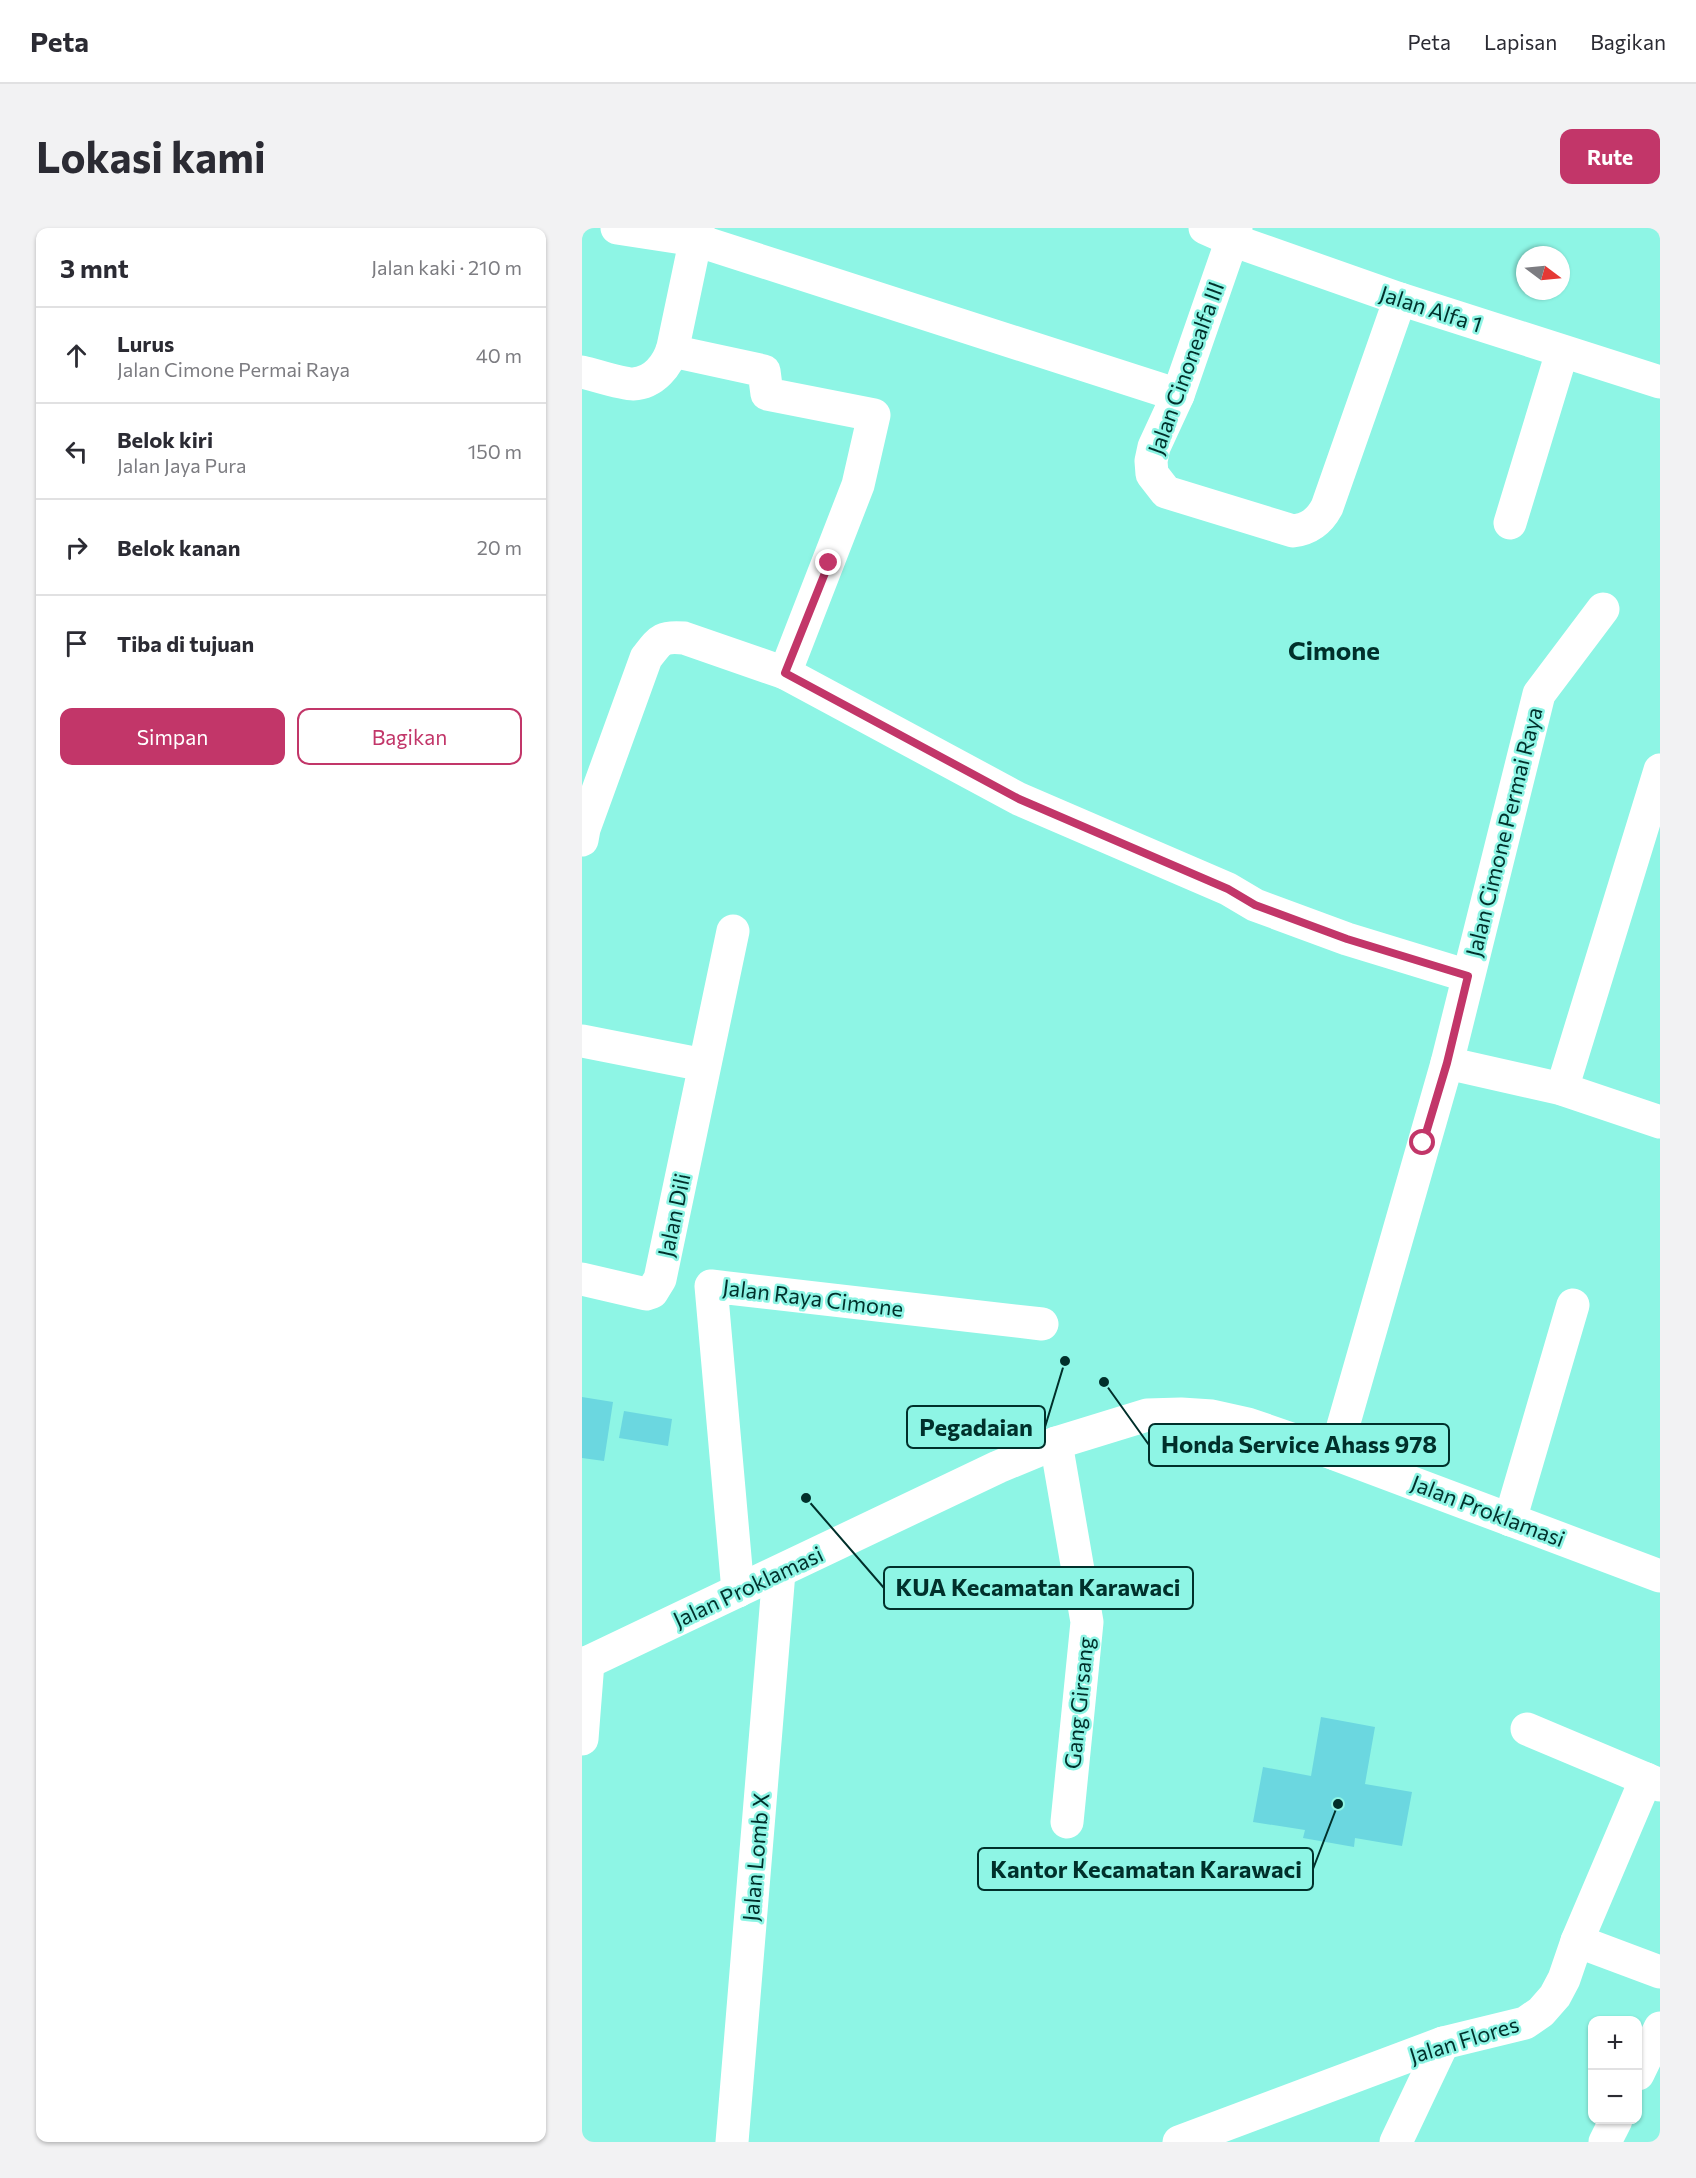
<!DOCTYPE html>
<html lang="id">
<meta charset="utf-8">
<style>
:root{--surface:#fff;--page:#f2f2f3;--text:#2b2b33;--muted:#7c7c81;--line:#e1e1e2;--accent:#c23669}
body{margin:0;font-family:Commissioner,sans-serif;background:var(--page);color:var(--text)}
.controls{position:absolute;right:18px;bottom:18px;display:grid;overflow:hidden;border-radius:12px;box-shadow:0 2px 4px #0004}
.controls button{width:54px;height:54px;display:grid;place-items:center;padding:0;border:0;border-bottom:2px solid var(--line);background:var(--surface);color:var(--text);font:30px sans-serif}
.compass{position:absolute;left:934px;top:18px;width:54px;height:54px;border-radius:50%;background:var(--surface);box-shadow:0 2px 4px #0004;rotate:106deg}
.stop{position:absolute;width:18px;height:18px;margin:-14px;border:4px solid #c23669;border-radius:50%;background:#fff}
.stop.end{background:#c23669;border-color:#fff;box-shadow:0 2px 6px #0008}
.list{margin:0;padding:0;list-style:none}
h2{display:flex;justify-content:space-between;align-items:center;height:78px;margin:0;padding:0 24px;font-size:26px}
h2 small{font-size:20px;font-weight:400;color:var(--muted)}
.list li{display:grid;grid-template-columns:39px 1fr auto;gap:18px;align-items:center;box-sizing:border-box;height:96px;padding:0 24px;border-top:2px solid var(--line)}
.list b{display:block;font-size:22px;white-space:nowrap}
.list p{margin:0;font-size:20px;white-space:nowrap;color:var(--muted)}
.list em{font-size:20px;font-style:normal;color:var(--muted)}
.actions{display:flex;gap:12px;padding:18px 24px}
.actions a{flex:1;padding:14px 0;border:2px solid var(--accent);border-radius:12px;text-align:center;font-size:21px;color:var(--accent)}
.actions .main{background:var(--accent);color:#fff}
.icon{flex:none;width:33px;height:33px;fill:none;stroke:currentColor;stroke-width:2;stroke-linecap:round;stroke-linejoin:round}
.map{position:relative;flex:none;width:1078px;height:1914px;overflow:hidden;border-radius:12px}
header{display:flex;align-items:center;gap:36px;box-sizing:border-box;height:84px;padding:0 30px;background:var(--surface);border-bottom:2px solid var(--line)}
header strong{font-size:28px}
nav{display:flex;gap:33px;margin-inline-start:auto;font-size:21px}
.intro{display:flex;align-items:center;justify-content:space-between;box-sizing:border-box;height:144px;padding:0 36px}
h1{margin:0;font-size:42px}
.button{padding:15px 27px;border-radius:12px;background:var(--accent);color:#fff;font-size:21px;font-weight:700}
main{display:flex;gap:36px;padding:0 36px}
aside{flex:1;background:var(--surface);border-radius:12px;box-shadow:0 2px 4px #0004}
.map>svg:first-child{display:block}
.building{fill:#6bd7e0}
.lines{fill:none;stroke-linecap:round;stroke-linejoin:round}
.minor{stroke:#fff;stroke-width:33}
.major{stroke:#fff;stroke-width:33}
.route{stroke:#c23669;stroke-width:8}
.labels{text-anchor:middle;stroke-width:5;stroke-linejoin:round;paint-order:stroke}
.street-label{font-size:22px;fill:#00302b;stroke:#8ef5e5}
.quarter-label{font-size:26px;font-weight:bold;fill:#00302b;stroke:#8ef5e5}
.leader{fill:none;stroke:#00302b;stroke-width:2}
.callout-dot{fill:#00302b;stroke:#8ef5e5;stroke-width:2}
.callout{fill:#8ef5e5;stroke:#00302b;stroke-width:2}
.callout-label{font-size:24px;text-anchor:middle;font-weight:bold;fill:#00302b}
</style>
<header>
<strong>Peta</strong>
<nav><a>Peta</a><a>Lapisan</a><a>Bagikan</a></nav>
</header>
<div class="intro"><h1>Lokasi kami</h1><a class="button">Rute</a></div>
<main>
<aside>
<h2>3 mnt<small>Jalan kaki · 210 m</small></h2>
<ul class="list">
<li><svg class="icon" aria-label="ahead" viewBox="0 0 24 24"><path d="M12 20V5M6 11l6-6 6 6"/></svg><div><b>Lurus</b><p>Jalan Cimone Permai Raya</p></div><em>40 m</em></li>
<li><svg class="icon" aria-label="left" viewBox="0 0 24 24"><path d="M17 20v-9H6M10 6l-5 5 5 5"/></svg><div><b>Belok kiri</b><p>Jalan Jaya Pura</p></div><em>150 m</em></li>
<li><svg class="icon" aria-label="right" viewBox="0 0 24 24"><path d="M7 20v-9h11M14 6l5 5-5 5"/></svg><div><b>Belok kanan</b></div><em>20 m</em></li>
<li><svg class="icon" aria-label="arrive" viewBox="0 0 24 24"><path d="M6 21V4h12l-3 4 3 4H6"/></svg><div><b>Tiba di tujuan</b></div></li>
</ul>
<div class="actions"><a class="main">Simpan</a><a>Bagikan</a></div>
</aside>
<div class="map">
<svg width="1078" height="1914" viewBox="0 0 1078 1914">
<rect width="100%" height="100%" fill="#8ef5e5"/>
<g class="building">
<path d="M0,1169L31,1174L22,1233L0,1230Z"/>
<path d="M42,1183L90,1191L86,1218L37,1210Z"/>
<path d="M739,1489L793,1499L783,1556L830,1564L820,1618L773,1610L772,1619L721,1610L723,1602L671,1594L681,1539L729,1548Z"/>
</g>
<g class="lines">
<g class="minor">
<path d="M35,0L114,12L596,167"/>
<path d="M623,0L650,12L818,71L1078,154"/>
<path d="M654,0L596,167L572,219L569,233L570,246L584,264L711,303C727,301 737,294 745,279L818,71"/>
<path d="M90,123L182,143L185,166L292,187L276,257L203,445"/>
<path d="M0,144C13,147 40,156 51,156C72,155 86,137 91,119L116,0"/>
<path d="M928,295L980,124"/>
<path d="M0,612L2,601L64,430C78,412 79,408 102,410L203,445L437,571L646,661L673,677L765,711L886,748"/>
<path d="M0,813L122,837"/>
<path d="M865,835L980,861L1078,894"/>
<path d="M980,861L1078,542"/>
<path d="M0,1051L64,1066L70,1064L78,1051L151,703"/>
<path d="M474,1215L505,1394L485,1594"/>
<path d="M753,1226L865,835L957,466L1021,381"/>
<path d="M928,1292L991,1077"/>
<path d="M156,1363L129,1058L460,1096"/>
<path d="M945,1501L1078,1557"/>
<path d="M0,1511L6,1434"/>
<path d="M995,1713L1078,1744"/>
<path d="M1056,1846L1078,1800"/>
<path d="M150,1914L197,1344"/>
<path d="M597,1914L861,1815L943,1795L959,1784L973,1768L982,1751L995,1713L1064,1551"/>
<path d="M814,1914L861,1815"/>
<path d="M1023,1914L1034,1892"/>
</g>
<path class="major" d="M0,1437L416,1239L474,1215L565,1187L599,1186L630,1188L666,1196L753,1226L1078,1348"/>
</g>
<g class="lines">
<path class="route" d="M247,335L203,445L437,571L646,661L673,677L765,711L886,748L865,835L841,915"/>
</g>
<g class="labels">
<g class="street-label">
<text transform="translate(849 81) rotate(18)" y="8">Jalan Alfa 1</text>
<text transform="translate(604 140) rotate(-70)" y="8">Jalan Cinonealfa III</text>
<text transform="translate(922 604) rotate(-76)" y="8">Jalan Cimone Permai Raya</text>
<text transform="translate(92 987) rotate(-78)" y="8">Jalan Dili</text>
<text transform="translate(231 1070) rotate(7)" y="8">Jalan Raya Cimone</text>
<text transform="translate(906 1283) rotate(21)" y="8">Jalan Proklamasi</text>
<text transform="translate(166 1359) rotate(-25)" y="8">Jalan Proklamasi</text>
<text transform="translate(497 1475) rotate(-84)" y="8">Gang Girsang</text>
<text transform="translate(174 1629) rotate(-85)" y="8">Jalan Lomb X</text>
<text transform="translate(882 1812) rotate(-17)" y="8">Jalan Flores</text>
</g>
<g class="quarter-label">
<text x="752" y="432">Cimone</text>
</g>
</g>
<path class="leader" d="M483 1133L463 1199M522 1154L567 1217M224 1270L302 1360M756 1576L731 1641"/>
<g class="callout-dot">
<circle cx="483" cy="1133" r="6"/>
<circle cx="522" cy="1154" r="6"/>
<circle cx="224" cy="1270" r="6"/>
<circle cx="756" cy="1576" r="6"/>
</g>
<g class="callout">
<rect x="325" y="1178" width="138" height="42" rx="6"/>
<rect x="567" y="1196" width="300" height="42" rx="6"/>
<rect x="302" y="1339" width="309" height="42" rx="6"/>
<rect x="396" y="1620" width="335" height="42" rx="6"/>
</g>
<g class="callout-label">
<text x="394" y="1208">Pegadaian</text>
<text x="717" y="1225">Honda Service Ahass 978</text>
<text x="456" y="1368">KUA Kecamatan Karawaci</text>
<text x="564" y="1650">Kantor Kecamatan Karawaci</text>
</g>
</svg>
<div class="controls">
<button>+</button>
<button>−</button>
</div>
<svg class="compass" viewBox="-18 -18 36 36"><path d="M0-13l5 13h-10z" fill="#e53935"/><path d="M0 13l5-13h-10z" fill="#7c7c81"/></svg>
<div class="stop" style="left:841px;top:915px"></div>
<div class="stop end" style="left:247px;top:335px"></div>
</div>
</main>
